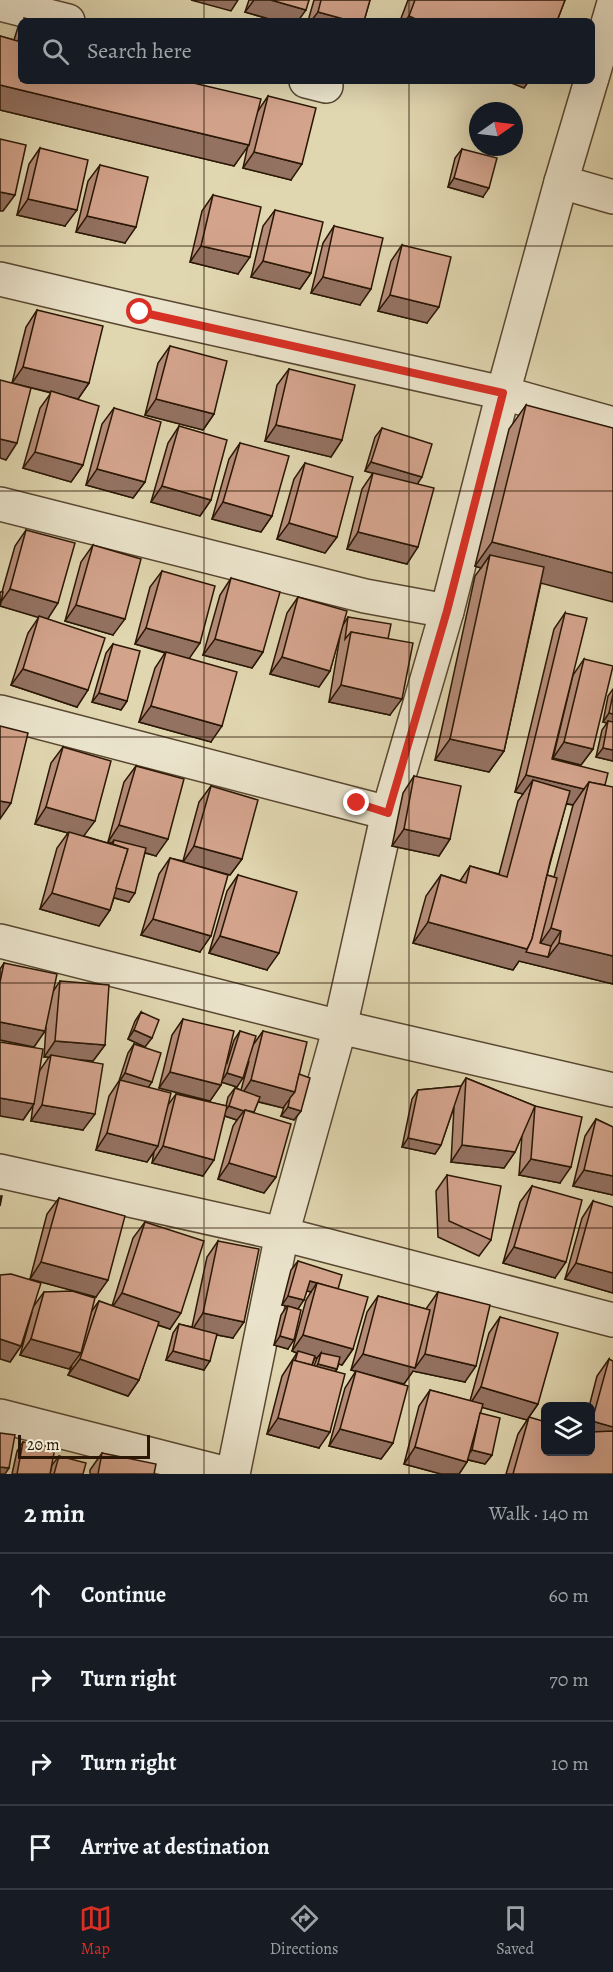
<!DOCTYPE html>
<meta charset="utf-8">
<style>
:root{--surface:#171b24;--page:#20242c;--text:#f1f3f6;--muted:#9ea1a6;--line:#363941;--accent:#d93025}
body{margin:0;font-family:Alegreya,serif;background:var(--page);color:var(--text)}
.controls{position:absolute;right:18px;bottom:18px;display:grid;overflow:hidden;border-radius:9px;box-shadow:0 6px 24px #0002}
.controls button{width:54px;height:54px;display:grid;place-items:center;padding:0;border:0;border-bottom:2px solid var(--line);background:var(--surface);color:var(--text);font:30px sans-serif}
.compass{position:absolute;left:469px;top:102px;width:54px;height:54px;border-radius:50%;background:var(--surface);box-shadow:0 6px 24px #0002;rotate:76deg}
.scale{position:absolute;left:18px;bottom:15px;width:132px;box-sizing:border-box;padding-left:6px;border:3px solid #2a1705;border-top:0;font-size:16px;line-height:21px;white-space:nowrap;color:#2a1705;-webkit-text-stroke:4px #ebe4cc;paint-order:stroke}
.stop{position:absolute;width:18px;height:18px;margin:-14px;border:4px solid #d93025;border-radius:50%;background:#fff}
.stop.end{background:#d93025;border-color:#fff;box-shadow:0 2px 6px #0008}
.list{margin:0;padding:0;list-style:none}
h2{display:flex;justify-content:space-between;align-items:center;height:78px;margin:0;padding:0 24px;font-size:26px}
h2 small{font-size:20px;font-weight:400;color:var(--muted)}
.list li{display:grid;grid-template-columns:39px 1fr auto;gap:18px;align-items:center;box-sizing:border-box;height:84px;padding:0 24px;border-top:2px solid var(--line)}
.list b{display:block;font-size:22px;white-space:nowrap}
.list em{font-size:20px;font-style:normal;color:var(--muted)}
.icon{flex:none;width:33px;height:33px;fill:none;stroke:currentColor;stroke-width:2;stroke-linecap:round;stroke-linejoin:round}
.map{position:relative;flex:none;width:613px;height:1474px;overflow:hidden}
.search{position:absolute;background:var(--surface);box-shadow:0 6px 24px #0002;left:18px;right:18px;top:18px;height:66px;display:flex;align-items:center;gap:15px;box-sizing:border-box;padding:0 21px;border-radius:9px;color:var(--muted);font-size:22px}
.sheet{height:414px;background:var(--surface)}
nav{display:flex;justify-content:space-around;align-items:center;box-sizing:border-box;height:84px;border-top:2px solid var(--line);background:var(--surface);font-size:16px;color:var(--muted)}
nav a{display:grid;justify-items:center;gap:3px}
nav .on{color:var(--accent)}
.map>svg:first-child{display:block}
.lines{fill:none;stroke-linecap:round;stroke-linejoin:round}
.street-casing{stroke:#584730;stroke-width:36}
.street{stroke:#ebe4cc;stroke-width:33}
.wall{fill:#b58c78;stroke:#2a1705;stroke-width:1.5;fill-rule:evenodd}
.shaded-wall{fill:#947262;stroke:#2a1705;stroke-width:1.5}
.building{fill:#d3a38c;stroke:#2a1705;stroke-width:1.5}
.route{stroke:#d93025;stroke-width:8}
.grid{fill:none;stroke:#2a1705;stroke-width:1.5;stroke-opacity:0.55}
</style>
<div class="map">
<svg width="613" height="1474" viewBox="0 0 613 1474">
<rect width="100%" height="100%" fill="#e0d6b0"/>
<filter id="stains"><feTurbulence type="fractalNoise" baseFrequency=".00333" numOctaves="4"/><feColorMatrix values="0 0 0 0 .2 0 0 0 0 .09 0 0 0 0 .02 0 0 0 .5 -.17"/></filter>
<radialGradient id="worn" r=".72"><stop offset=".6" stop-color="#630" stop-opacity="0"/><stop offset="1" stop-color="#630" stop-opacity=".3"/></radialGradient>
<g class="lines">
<g class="street-casing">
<g id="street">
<path d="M0,4L68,21"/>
<path d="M592,78L613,6"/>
<path d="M306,81L326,86"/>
<path d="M561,182L613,197"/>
<path d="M0,279L140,312L503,393L613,424"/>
<path d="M0,504L365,596L447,611"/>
<path d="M0,712L388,813"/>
<path d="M0,941L340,1027L613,1090"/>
<path d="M0,1171L282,1234L613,1320"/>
<path d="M0,1416L227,1474"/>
<path d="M233,1474L282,1234L340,1027L388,813L447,611L503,393L561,182L591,81"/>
</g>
</g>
<use href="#street" class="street"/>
</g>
<g class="wall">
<path d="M249,0H309L298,21H276L245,12Z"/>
<path d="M314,0H370L364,21H308Z"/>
<path d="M408,0H565L557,21H400Z"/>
<path d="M21,23V81L258,111L268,96L291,180L243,168L248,145L234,166L0,110V36L14,40L18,27Z"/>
<path d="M40,148L65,226L17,215L29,164Z"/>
<path d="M462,149L483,197L448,187L455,158Z"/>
<path d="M100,165L125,243L76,232L88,181Z"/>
<path d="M213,195L238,274L190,262L202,211Z"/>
<path d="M275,210L311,273L300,289L251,277L263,226Z"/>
<path d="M334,226L360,305L311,293L323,243Z"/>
<path d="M402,245L427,323L378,311L391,261Z"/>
<path d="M37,310L89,383L78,399L83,465L71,482L23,468L40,408L51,393L12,383L26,327Z"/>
<path d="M170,346L214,414L203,430L145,415L158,363Z"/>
<path d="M289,369L342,440L331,457L265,441L277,385Z"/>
<path d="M526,405L541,583L504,751L489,772L435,760L475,576L481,568L475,566L509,429Z"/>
<path d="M114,408L145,482L133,498L86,485L102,424Z"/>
<path d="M179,426L211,500L200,516L151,502L168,443Z"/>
<path d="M382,428L418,484L407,564L347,549L362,489L373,473L365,471L375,437Z"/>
<path d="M240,443L272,516L261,532L212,519L229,459Z"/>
<path d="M305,463L337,537L325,553L277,539L294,479Z"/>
<path d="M26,530L47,619L77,707L11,685L28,633L39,617L0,606L2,592L15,546Z"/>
<path d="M93,545L113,635L65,621L81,562Z"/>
<path d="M162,571L189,658L211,742L139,722L155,668L165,653L135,644L150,587Z"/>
<path d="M231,578L263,652L252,668L203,655L220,595Z"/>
<path d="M298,597L343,625L348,617L388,639L390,715L329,702L341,630L330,671L319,687L270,674L287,613Z"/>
<path d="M565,613L552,759L605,785L613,984L519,961L513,970L413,943L426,896L441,875L460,881L470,866L499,874L518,801L523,794L515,792L554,629ZM566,804L573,805L554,877L547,875Z"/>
<path d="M113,644L127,701L121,710L92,702L106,653Z"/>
<path d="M584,659L593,749L581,765L553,758L573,675Z"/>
<path d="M613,689V761L596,757L602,730L607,723L603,722L608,696Z"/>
<path d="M63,747L84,836L111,844L112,843L108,842L124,782L136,766L156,856L145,853L129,902L114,898L110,910L99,926L40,909L57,848L68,833L35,824L51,763Z"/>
<path d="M414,776L450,839L439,856L392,846L403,793Z"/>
<path d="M211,786L242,859L230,875L210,870L200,952L141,935L159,874L170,858L183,861L199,802Z"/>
<path d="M238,875L267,970L209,953L227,891Z"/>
<path d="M4,963L54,990L60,981L105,1045L93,1061L83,1060V1130L31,1121L33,1105L23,1120L40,1070L49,1057H44L46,1027L45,1031L34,1047L0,1040V969Z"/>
<path d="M141,1012L145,1047L128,1039L135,1021Z"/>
<path d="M183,1019L227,1063L234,1040L240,1031L253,1045L263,1031L299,1074L301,1111L294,1120L281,1116L284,1107L283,1108L258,1102L254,1112L276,1177L264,1193L218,1179L233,1126L237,1120L225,1116L203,1176L152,1163L154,1152L147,1162L96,1150L109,1096L119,1081L128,1053L134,1044L148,1087L168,1105L176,1094L226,1106L228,1097L235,1088L241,1090L249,1061L237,1087L222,1082L221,1085L210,1101L159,1088L172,1035Z"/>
<path d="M466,1078L535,1106L560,1183L519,1175L522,1135L515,1152L504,1168L451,1162L454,1107L441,1145L435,1154L402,1147L412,1099L418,1090L461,1086Z"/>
<path d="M596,1119L613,1127V1195L573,1186L585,1136Z"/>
<path d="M447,1175L491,1240L479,1256L438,1237L436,1191Z"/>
<path d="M532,1186L555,1278L503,1263L520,1202Z"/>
<path d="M59,1198L96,1297L30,1279L47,1214Z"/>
<path d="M593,1201L613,1293L565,1279L582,1218Z"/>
<path d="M145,1222L170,1329L157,1325L139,1380L128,1396L68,1375L72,1366L69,1369L20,1355L32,1312L21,1346L10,1362L33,1307L44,1292L91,1312L99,1301L112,1306L133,1238Z"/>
<path d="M218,1241L233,1338L217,1335L204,1370L166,1360L173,1333L179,1324L192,1327L207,1257Z"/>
<path d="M298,1261L338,1289L353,1349L342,1365L339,1364L336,1371L319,1448L267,1434L282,1376L297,1353L292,1351L306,1300L311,1292L307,1291L298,1309L288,1349L274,1345L281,1315L287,1306L282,1305L291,1270ZM315,1358H317L314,1366L312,1365Z"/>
<path d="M438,1292L465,1382L413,1371L404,1384L356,1372L393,1443L381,1459L329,1446L345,1388L356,1371L351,1370L367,1312L378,1296L426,1309Z"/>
<path d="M500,1317L538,1404L527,1420L482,1407L480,1413L492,1455L485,1464L468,1460L459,1474H441L404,1464L419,1406L430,1390L470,1401L489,1333Z"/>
<path d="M609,1359L613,1474H506L518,1434L529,1417L591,1452V1407H589L597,1376Z"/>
<path d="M23,1442L50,1474H12L17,1451Z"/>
<path d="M102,1453L154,1474H90V1470Z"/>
<path d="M59,1456L83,1474H50L52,1465Z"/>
</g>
<g class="shaded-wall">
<path d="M191,0H238L231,11Z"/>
<path d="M254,0H271L306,10L298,21H276L245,12Z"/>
<path d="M318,12L351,21H311Z"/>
<path d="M409,16L420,21H405Z"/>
<path d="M506,81H529L524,88Z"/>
<path d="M0,85L249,145L234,166L0,110Z"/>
<path d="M254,152L302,164L291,180L243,168Z"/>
<path d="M454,178L489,188L483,197L448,187Z"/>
<path d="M0,192L15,195L3,211H0Z"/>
<path d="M28,199L77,210L65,226L17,215Z"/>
<path d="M87,216L136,227L125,243L76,232Z"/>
<path d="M201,246L250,257L238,274L190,262Z"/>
<path d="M263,261L311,273L300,289L251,277Z"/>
<path d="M323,277L371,289L360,305L311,293Z"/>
<path d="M390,295L439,307L427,323L378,311Z"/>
<path d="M23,367L89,383L78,399L12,383Z"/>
<path d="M156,399L214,414L203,430L145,415Z"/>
<path d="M276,425L342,440L331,457L265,441Z"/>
<path d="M0,439L17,443L6,460L0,458Z"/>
<path d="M35,452L83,465L71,482L23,468Z"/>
<path d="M371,462L422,477L416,486L365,471Z"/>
<path d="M97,469L145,482L133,498L86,485Z"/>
<path d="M162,486L211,500L200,516L151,502Z"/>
<path d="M223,502L272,516L261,532L212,519Z"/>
<path d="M289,523L337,537L325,553L277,539Z"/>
<path d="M358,532L418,547L407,564L347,549Z"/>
<path d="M492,542L613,573V602L487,569L490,555L481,568L475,566Z"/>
<path d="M10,589L58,603L47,620L0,606V603Z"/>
<path d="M76,605L125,619L113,635L65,621Z"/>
<path d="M146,628L200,643L189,659L135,644Z"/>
<path d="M215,639L263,652L252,668L203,655Z"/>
<path d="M282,657L330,671L319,687L270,674Z"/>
<path d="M23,669L88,690L77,707L11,685Z"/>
<path d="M341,685L402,699L390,715L329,702Z"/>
<path d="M99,693L127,701L121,710L92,702Z"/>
<path d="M151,706L222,726L211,742L139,722Z"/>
<path d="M609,713L613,714V724L608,721L607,723L603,722Z"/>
<path d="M450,739L504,751L489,772L435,760Z"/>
<path d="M564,742L593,749L581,765L553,758Z"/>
<path d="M603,748L613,750V761L596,757Z"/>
<path d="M526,775L584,789L573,805L529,795L533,780L523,794L515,792Z"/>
<path d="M0,801L11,803L0,819Z"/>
<path d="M46,807L95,821L83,837L35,824Z"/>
<path d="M119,825L168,839L156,856L113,843L114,840L112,843L108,842Z"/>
<path d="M404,829L450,839L439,856L392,846Z"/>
<path d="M194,846L242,859L230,875L183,862Z"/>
<path d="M114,887L135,893L129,902L108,896Z"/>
<path d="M52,893L110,910L99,926L40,909Z"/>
<path d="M153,919L211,936L200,952L141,935Z"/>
<path d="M428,922L527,949L548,957L559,943L613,956V984L519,961L513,970L413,943Z"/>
<path d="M551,928L561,931L545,955L534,952Z"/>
<path d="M220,936L279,953L267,970L209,953Z"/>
<path d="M0,1022L45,1031L34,1047L0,1040Z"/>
<path d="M134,1030L152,1038L145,1047L128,1039Z"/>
<path d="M55,1041L105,1045L93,1061L50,1057L51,1055L49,1057H44Z"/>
<path d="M170,1072L221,1085L210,1101L159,1088Z"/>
<path d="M125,1073L152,1082L146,1091L119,1082Z"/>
<path d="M227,1073L243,1078L237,1087L221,1082Z"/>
<path d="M251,1080L295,1092L283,1108L240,1097Z"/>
<path d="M0,1098L34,1104L23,1120L0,1116Z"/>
<path d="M42,1105L95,1114L83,1130L31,1121Z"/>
<path d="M229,1106L244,1111L237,1120L222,1115Z"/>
<path d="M288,1107L301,1111L294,1120L281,1116Z"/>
<path d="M107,1133L158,1146L147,1162L96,1150Z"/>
<path d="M408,1138L441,1145L435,1154L402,1147Z"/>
<path d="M462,1145L515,1152L504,1168L451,1162Z"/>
<path d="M163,1146L214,1160L203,1176L152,1163Z"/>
<path d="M531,1159L571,1167L560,1183L519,1175Z"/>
<path d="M229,1163L276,1177L264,1193L218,1179Z"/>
<path d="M584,1170L613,1176V1195L573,1186Z"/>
<path d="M514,1247L566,1262L555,1278L503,1263Z"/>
<path d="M41,1262L108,1280L96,1297L30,1279Z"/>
<path d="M576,1263L613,1273V1293L565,1279Z"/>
<path d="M310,1281L317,1283L311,1292L304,1290Z"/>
<path d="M122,1293L181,1313L170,1329L111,1309Z"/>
<path d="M288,1296L304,1300L298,1309L282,1305Z"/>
<path d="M203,1313L244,1322L233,1338L192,1330Z"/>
<path d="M303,1335L353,1349L342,1365L320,1359L321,1353L317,1358L297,1353L298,1351L297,1353L292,1351Z"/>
<path d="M280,1336L294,1340L288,1349L274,1345Z"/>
<path d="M0,1339L21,1346L10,1362L0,1359Z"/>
<path d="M31,1339L81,1353L69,1369L20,1355Z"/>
<path d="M173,1351L210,1361L204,1370L166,1360Z"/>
<path d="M363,1354L415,1368L425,1354L476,1366L465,1382L413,1371L404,1384L351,1370Z"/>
<path d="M80,1359L139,1380L128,1396L68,1375Z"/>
<path d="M318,1364L337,1369L331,1378L312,1373Z"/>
<path d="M481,1387L538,1404L527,1420L470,1404Z"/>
<path d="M278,1418L330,1432L319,1448L267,1434Z"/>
<path d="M592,1421L613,1427V1446L591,1440V1422Z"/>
<path d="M340,1429L393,1443L381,1459L329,1446Z"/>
<path d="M415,1447L467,1462L459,1474H441L404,1464Z"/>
<path d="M472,1450L492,1455L485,1464L465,1459Z"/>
<path d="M0,1467L9,1468L5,1474H0Z"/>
</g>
<g class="building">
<path d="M271,0H309L306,10Z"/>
<path d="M321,0H370L364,21H351L318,12Z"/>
<path d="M415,0H565L557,21H420L409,16Z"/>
<path d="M24,18L35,21H24Z"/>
<path d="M21,30V42L18,41Z"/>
<path d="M0,36L21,42V81H185L261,99L249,145L0,85Z"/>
<path d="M268,96L316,108L302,164L254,152Z"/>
<path d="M0,139L26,145L15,195L0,192Z"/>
<path d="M40,148L88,160L77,210L28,199Z"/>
<path d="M462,149L497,158L489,188L454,178Z"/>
<path d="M100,165L148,177L136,227L87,216Z"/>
<path d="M213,195L261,207L250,257L201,246Z"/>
<path d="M275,210L323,222L311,273L263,261Z"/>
<path d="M334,226L383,238L371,289L323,277Z"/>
<path d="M402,245L451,257L439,307L390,295Z"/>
<path d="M37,310L103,326L89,383L23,367Z"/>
<path d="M170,346L227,361L214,414L156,399Z"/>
<path d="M289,369L355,385L342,440L276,425Z"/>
<path d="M0,380L31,388L17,443L0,439Z"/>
<path d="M51,391L99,406L83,465L35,452Z"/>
<path d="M526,405L613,428V573L492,542Z"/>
<path d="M114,408L161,422L145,482L97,469Z"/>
<path d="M179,426L227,440L211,500L162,486Z"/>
<path d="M382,428L432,444L422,477L371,462Z"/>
<path d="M240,443L289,456L272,516L223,502Z"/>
<path d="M305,463L353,477L337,537L289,523Z"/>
<path d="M373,473L434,488L418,547L358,532Z"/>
<path d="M26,530L75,543L58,603L10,589Z"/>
<path d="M93,545L141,559L125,619L76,605Z"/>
<path d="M490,555L544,567L504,751L450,739Z"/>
<path d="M162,571L215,586L200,643L146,628Z"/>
<path d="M231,578L280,592L263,652L215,639Z"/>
<path d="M0,592H3L0,607Z"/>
<path d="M298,597L347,611L330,671L282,657Z"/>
<path d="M565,613L587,618L552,759L608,773L605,785L589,782L584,789L526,775Z"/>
<path d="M39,616L105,638L88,690L23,669Z"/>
<path d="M348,617L391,624L388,639L351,632L345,639Z"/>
<path d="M351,632L413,643L402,699L341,685Z"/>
<path d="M113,644L140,651L127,701L99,693Z"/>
<path d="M166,652L237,672L222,726L151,706Z"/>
<path d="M584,659L613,666L593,749L564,742Z"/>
<path d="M613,694V714L609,713Z"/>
<path d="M608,721L613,722V750L603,748Z"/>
<path d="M0,726L28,733L11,803L0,801Z"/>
<path d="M63,747L111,761L95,821L46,807Z"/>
<path d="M136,766L184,779L168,839L119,825Z"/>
<path d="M414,776L461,786L450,839L404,829Z"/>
<path d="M533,780L570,791L550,862L532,939L527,949L428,922L441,875L466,883L470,866L507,877Z"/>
<path d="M589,782L613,787V956L559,943L561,931L551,928Z"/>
<path d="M211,786L258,800L242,859L194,846Z"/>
<path d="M69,832L128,849L110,910L52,893Z"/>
<path d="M114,840L146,848L135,893L116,888L128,849L113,844Z"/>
<path d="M170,858L228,875L211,936L153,919Z"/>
<path d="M238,875L297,892L279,953L220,936Z"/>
<path d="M547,875L557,878L540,943L551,946L548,957L526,952L532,939Z"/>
<path d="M4,963L57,974L45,1031L0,1022V982Z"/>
<path d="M60,981L109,985L105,1045L55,1041Z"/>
<path d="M141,1012L159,1020L152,1038L134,1030Z"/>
<path d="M183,1019L234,1031L221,1085L170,1072Z"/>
<path d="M240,1031L256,1036L243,1078L227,1073Z"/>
<path d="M263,1031L307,1042L295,1092L251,1080Z"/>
<path d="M0,1042L43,1049L34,1104L0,1098Z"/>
<path d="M134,1044L161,1053L152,1082L125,1073Z"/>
<path d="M51,1055L103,1064L95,1114L42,1105Z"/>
<path d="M299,1074L310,1078L301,1111L288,1107L290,1098L295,1092Z"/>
<path d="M466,1078L535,1106L515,1152L462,1145Z"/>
<path d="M120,1080L171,1093L158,1146L107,1133Z"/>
<path d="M461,1086L441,1145L408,1138L418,1090Z"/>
<path d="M235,1088L260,1097L254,1112L245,1110L244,1111L229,1106Z"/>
<path d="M176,1094L227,1106L214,1160L163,1146Z"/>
<path d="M535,1106L582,1117L571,1167L531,1159Z"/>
<path d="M245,1110L291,1124L276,1177L229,1163Z"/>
<path d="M596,1119L613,1127V1176L584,1170Z"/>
<path d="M447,1175L501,1186L491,1240L449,1221Z"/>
<path d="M532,1186L582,1200L566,1262L514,1247Z"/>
<path d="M0,1196H2L0,1206Z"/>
<path d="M59,1198L125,1216L108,1280L41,1262Z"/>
<path d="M593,1201L613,1207V1273L576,1263Z"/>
<path d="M145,1222L204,1241L181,1313L122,1293Z"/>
<path d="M218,1241L259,1249L244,1322L203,1313Z"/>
<path d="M298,1261L342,1275L338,1289L310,1281L304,1300L288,1296Z"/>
<path d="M11,1274L41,1283L21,1346L0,1339V1275Z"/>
<path d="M317,1283L368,1297L353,1349L303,1335Z"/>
<path d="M72,1291L95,1298L81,1353L31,1339L44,1292Z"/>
<path d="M438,1292L490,1305L476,1366L425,1354Z"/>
<path d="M378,1296L430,1310L415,1368L363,1354Z"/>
<path d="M99,1301L159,1322L139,1380L80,1359Z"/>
<path d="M288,1306L301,1310L294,1340L280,1336Z"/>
<path d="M500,1317L558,1333L538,1404L481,1387Z"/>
<path d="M179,1324L217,1334L210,1361L173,1351Z"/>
<path d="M298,1351L315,1356L312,1365L295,1361Z"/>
<path d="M321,1353L340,1357L337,1369L318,1364Z"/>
<path d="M609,1359L613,1361V1427L592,1421Z"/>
<path d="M293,1360L345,1374L330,1432L278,1418Z"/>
<path d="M356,1371L408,1386L393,1443L340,1429Z"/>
<path d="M430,1390L483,1404L467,1462L415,1447Z"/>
<path d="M480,1413L500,1418L492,1455L472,1450Z"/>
<path d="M529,1417L546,1422V1452H591V1432L613,1431V1474H513Z"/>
<path d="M0,1433L15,1435L9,1468L0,1467Z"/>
<path d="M23,1442L55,1448L50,1474H17Z"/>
<path d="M102,1453L156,1464L154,1474H98Z"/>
<path d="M59,1456L86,1463L83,1474H54Z"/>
</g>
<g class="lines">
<path class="route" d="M140,312L503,393L447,611L388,813L357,803"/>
</g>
<path class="grid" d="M204,0V21M409,0V21M204,81V1474M409,81V1474M0,246H613M0,491H613M0,737H613M0,983H613M0,1228H613"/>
<rect width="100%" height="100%" filter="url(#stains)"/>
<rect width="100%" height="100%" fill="url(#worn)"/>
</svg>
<div class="controls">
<button><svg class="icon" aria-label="layers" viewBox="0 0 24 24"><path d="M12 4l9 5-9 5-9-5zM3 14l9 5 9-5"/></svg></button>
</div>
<svg class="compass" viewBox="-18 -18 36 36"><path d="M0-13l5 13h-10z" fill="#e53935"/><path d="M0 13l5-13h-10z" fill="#9ea1a6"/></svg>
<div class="scale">20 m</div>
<div class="stop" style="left:140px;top:312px"></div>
<div class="stop end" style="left:357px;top:803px"></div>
<div class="search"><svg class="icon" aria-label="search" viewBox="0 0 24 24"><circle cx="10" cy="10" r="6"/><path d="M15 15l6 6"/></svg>Search here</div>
</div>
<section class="sheet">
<h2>2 min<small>Walk · 140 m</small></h2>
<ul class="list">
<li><svg class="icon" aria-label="ahead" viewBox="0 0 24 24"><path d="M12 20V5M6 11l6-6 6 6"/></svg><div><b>Continue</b></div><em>60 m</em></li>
<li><svg class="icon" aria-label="right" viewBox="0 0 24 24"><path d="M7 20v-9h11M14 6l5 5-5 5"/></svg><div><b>Turn right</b></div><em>70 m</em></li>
<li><svg class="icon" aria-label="right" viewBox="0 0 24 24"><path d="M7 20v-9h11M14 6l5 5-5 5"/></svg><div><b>Turn right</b></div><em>10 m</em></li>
<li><svg class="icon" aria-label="arrive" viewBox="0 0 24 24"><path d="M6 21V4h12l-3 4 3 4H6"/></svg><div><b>Arrive at destination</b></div></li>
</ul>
</section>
<nav>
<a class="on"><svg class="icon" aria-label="map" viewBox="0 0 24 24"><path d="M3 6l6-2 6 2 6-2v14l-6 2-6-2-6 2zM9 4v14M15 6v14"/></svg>Map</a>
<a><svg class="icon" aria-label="directions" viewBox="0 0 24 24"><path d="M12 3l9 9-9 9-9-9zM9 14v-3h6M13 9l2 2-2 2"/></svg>Directions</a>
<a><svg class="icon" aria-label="saved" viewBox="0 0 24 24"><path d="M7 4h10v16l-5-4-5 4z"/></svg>Saved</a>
</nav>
